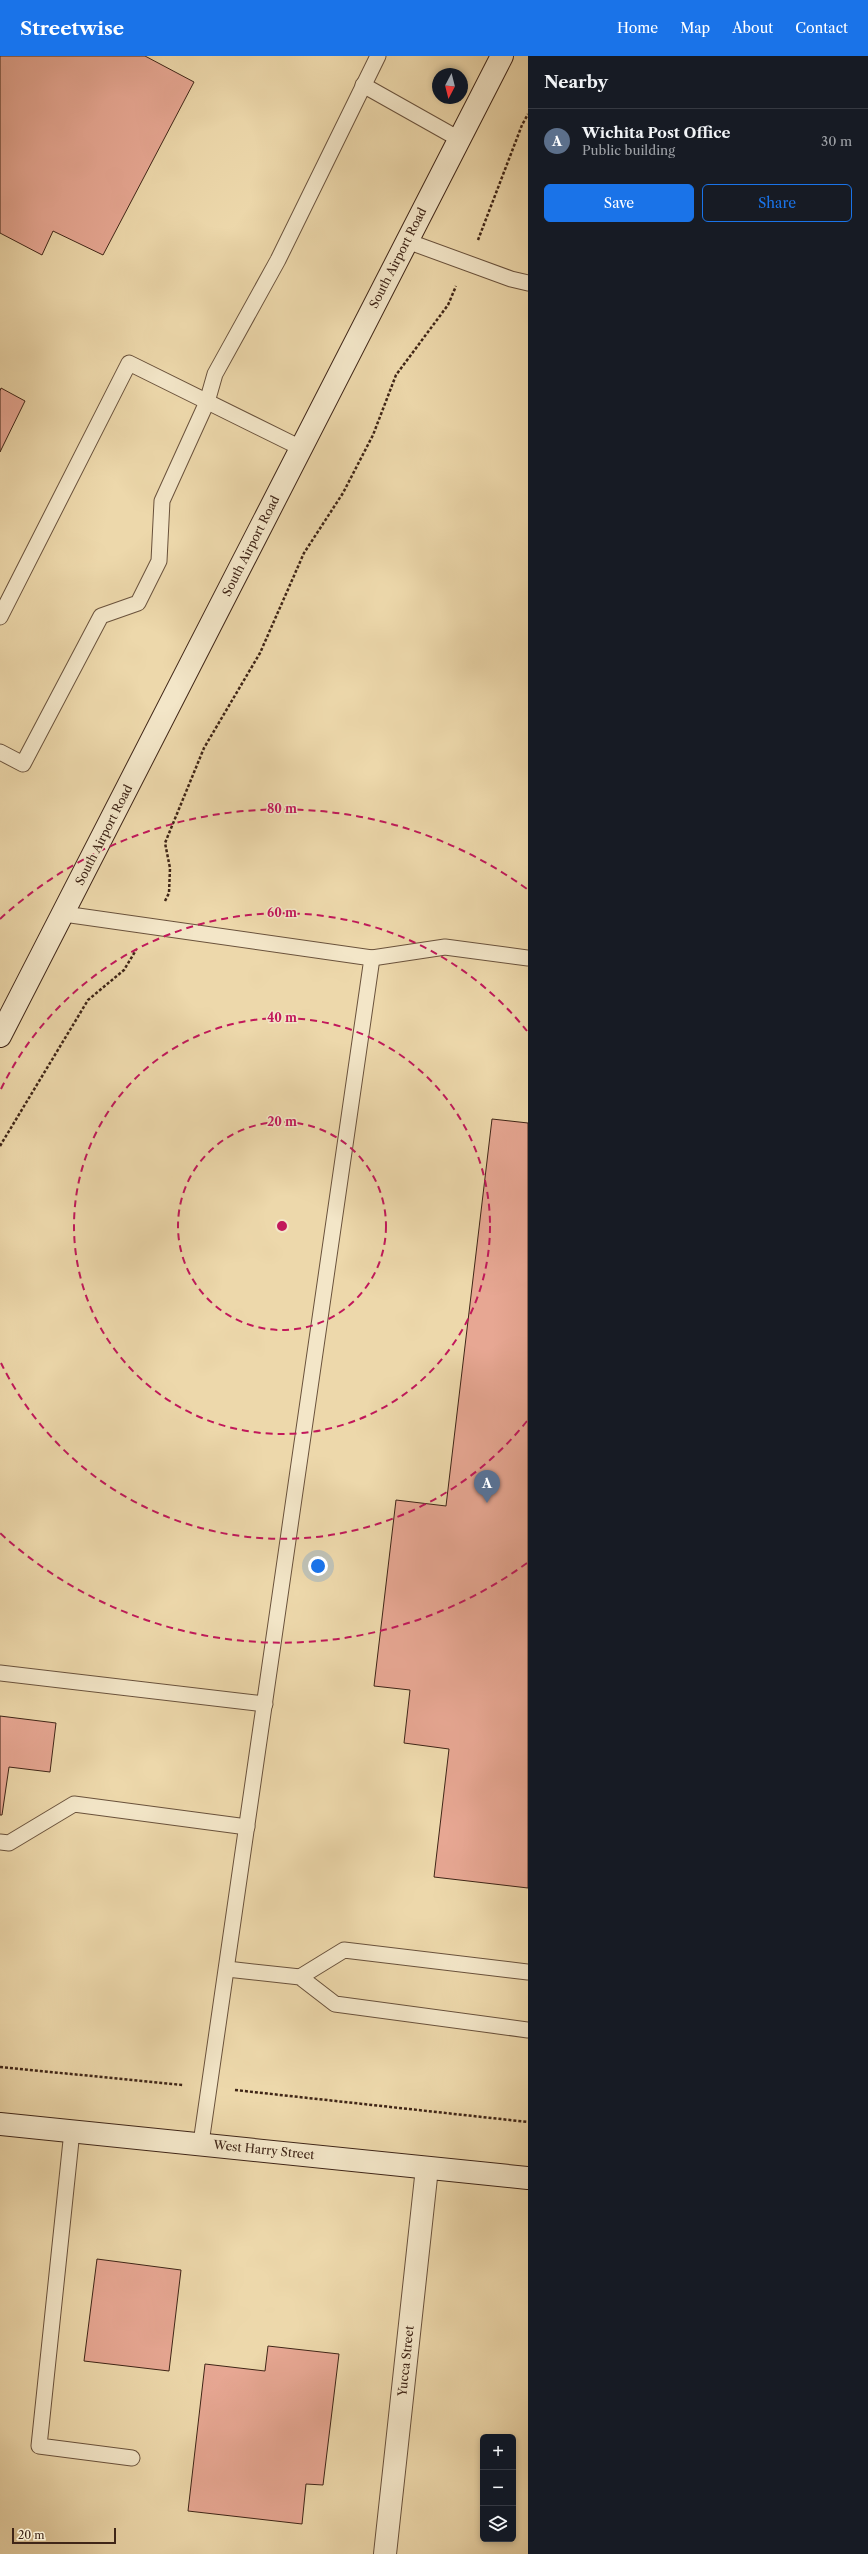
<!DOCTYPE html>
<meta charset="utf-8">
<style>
:root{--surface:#171b24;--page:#20242c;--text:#f1f3f6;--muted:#9ea1a6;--line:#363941;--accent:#1a73e8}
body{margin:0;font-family:"Libre Caslon Text",serif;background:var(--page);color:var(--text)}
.controls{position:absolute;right:12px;bottom:12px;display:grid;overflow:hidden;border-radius:6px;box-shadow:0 2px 6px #0003}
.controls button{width:36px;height:36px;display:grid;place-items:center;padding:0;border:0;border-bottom:1px solid var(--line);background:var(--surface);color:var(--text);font:20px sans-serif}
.compass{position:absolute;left:432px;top:12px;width:36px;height:36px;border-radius:50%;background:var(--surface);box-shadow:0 2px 6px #0003;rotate:187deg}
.scale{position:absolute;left:12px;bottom:10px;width:104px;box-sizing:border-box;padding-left:4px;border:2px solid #3f2517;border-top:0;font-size:11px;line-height:14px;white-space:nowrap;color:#3f2517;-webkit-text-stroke:3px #f3e6c8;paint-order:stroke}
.you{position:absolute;left:318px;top:1510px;width:14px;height:14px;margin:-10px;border:3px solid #fff;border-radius:50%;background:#1a73e8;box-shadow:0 0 0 6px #1a73e833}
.badge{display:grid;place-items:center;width:26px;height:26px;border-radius:50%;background:var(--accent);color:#fff;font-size:13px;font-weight:700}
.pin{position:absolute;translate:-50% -33px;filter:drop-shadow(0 1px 2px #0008)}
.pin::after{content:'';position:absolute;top:21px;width:14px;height:12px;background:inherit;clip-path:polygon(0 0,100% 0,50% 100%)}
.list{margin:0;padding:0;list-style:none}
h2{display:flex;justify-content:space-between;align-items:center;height:52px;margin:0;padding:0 16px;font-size:17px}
h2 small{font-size:13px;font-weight:400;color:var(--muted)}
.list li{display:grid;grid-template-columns:26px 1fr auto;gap:12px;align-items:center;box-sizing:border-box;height:64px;padding:0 16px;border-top:1px solid var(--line)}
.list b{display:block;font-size:15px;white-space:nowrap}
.list p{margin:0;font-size:13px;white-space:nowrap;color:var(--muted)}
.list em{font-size:13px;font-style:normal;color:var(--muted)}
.actions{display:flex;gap:8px;padding:12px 16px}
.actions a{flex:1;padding:9px 0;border:1px solid var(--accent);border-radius:6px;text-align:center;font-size:14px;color:var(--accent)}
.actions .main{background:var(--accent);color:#fff}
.icon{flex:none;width:22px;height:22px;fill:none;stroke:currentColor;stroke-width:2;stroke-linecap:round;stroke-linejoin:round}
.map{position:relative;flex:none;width:528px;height:2498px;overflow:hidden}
header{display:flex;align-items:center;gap:24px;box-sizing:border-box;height:56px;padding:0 20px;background:var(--accent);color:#fff}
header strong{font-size:19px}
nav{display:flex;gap:22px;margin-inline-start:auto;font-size:14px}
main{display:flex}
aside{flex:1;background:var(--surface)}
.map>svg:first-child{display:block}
.building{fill:#e7a793;stroke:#3f2517}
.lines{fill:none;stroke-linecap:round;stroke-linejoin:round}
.lane-casing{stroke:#6a523c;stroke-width:17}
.street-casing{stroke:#6a523c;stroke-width:24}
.secondary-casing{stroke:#3f2517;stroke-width:24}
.path{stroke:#3f2517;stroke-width:2.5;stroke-dasharray:3 2;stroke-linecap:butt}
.lane{stroke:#f3e6c8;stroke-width:15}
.street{stroke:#f3e6c8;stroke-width:22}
.secondary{stroke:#f3e6c8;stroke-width:22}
.ring{fill:none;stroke:#c2185b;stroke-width:2;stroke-dasharray:7 5}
.labels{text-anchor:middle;stroke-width:3;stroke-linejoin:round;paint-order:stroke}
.street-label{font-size:12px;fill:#3f2517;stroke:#f3e6c8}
.centre{fill:#c2185b;stroke:#f3e6c8;stroke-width:2}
.ring-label{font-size:12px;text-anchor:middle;font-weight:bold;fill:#c2185b;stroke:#f3e6c8;stroke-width:3;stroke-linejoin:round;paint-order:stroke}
</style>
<header>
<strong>Streetwise</strong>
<nav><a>Home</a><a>Map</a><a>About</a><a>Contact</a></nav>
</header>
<main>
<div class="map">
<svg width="528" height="2498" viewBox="0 0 528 2498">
<rect width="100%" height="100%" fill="#edd8ab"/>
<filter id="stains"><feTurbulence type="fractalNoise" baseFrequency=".005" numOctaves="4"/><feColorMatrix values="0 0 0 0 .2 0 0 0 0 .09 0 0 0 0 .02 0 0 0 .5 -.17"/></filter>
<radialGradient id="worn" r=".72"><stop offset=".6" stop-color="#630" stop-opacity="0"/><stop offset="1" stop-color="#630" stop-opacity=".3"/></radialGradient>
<g class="building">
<path d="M0,0H145L194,26L103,199L53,175L42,199L0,177Z"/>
<path d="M1,332L25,345L0,396V335Z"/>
<path d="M492,1063L528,1067V1832L434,1821L449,1693L404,1687L410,1634L374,1630L396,1444L446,1450Z"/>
<path d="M0,1660L56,1667L50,1716L9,1711L2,1759H0Z"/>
<path d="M97,2203L181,2214L169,2315L84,2305Z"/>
<path d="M268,2290L339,2298L323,2429L306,2428L302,2468L188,2455L205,2308L265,2315Z"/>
</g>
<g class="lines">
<g class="lane-casing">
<g id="lane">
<path d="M363,29L459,83"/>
<path d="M407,185L511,223L528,227"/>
<path d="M0,561L129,307L301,392"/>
<path d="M0,696L23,708L101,560L138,547L159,505L162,445L207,346L215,318L278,204L378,0"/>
<path d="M64,858L372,902L201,2087"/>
<path d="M372,902L445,891L528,902"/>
<path d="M0,1617L265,1648"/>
<path d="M0,1786L9,1787L74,1748L247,1771"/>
<path d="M227,1913L300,1921L335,1948L528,1974"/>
<path d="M300,1921L344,1894L528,1916"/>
<path d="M72,2075L39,2390L132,2402"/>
</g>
</g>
<g class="street-casing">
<path id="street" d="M385,2498L427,2112"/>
</g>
<g class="secondary-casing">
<g id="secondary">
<path d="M0,980L502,0"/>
<path d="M0,2068L528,2122"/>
</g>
</g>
<g class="path">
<path d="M478,184L522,69L528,58"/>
<path d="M165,845L169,837L170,812L165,787L204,692L260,597L304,497L343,437L373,379L396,319L448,249L456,230"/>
<path d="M0,1090L88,944L124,914L136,894"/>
<path d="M0,2011L183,2029"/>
<path d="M235,2034L528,2066"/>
</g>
<use href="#lane" class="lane"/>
<use href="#street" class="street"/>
<use href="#secondary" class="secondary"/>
</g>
<g class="ring">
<circle cx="282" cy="1170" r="104"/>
<circle cx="282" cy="1170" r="208"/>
<path d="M527 1365A313 313 0 0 1 1 1307M1 1033A313 313 0 0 1 527 975"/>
<path d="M527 1507A417 417 0 0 1 0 1477M0 863A417 417 0 0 1 527 833"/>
</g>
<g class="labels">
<g class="street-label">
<text transform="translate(398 202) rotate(-63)" y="4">South Airport Road</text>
<text transform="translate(251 490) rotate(-63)" y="4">South Airport Road</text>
<text transform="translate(104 779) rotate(-63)" y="4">South Airport Road</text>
<text transform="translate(264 2094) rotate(6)" y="4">West Harry Street</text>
<text transform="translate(406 2305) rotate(-84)" y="4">Yucca Street</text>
</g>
</g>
<circle cx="282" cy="1170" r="6" class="centre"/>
<g class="ring-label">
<text x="282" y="757">80 m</text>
<text x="282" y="861">60 m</text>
<text x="282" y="966">40 m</text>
<text x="282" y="1070">20 m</text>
</g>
<rect width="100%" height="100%" filter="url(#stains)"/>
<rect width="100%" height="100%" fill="url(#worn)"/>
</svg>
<div class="controls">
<button>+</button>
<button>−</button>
<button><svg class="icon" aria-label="layers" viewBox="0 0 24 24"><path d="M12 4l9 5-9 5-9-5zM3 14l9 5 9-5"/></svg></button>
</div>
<svg class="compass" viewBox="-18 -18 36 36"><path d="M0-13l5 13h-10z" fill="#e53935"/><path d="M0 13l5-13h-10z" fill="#9ea1a6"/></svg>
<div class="scale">20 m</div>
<div class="you"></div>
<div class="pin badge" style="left:487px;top:1447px;background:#5c6f8a">A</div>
</div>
<aside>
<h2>Nearby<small></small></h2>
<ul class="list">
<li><span class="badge" style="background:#5c6f8a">A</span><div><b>Wichita Post Office</b><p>Public building</p></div><em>30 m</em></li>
</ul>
<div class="actions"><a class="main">Save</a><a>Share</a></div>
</aside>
</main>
